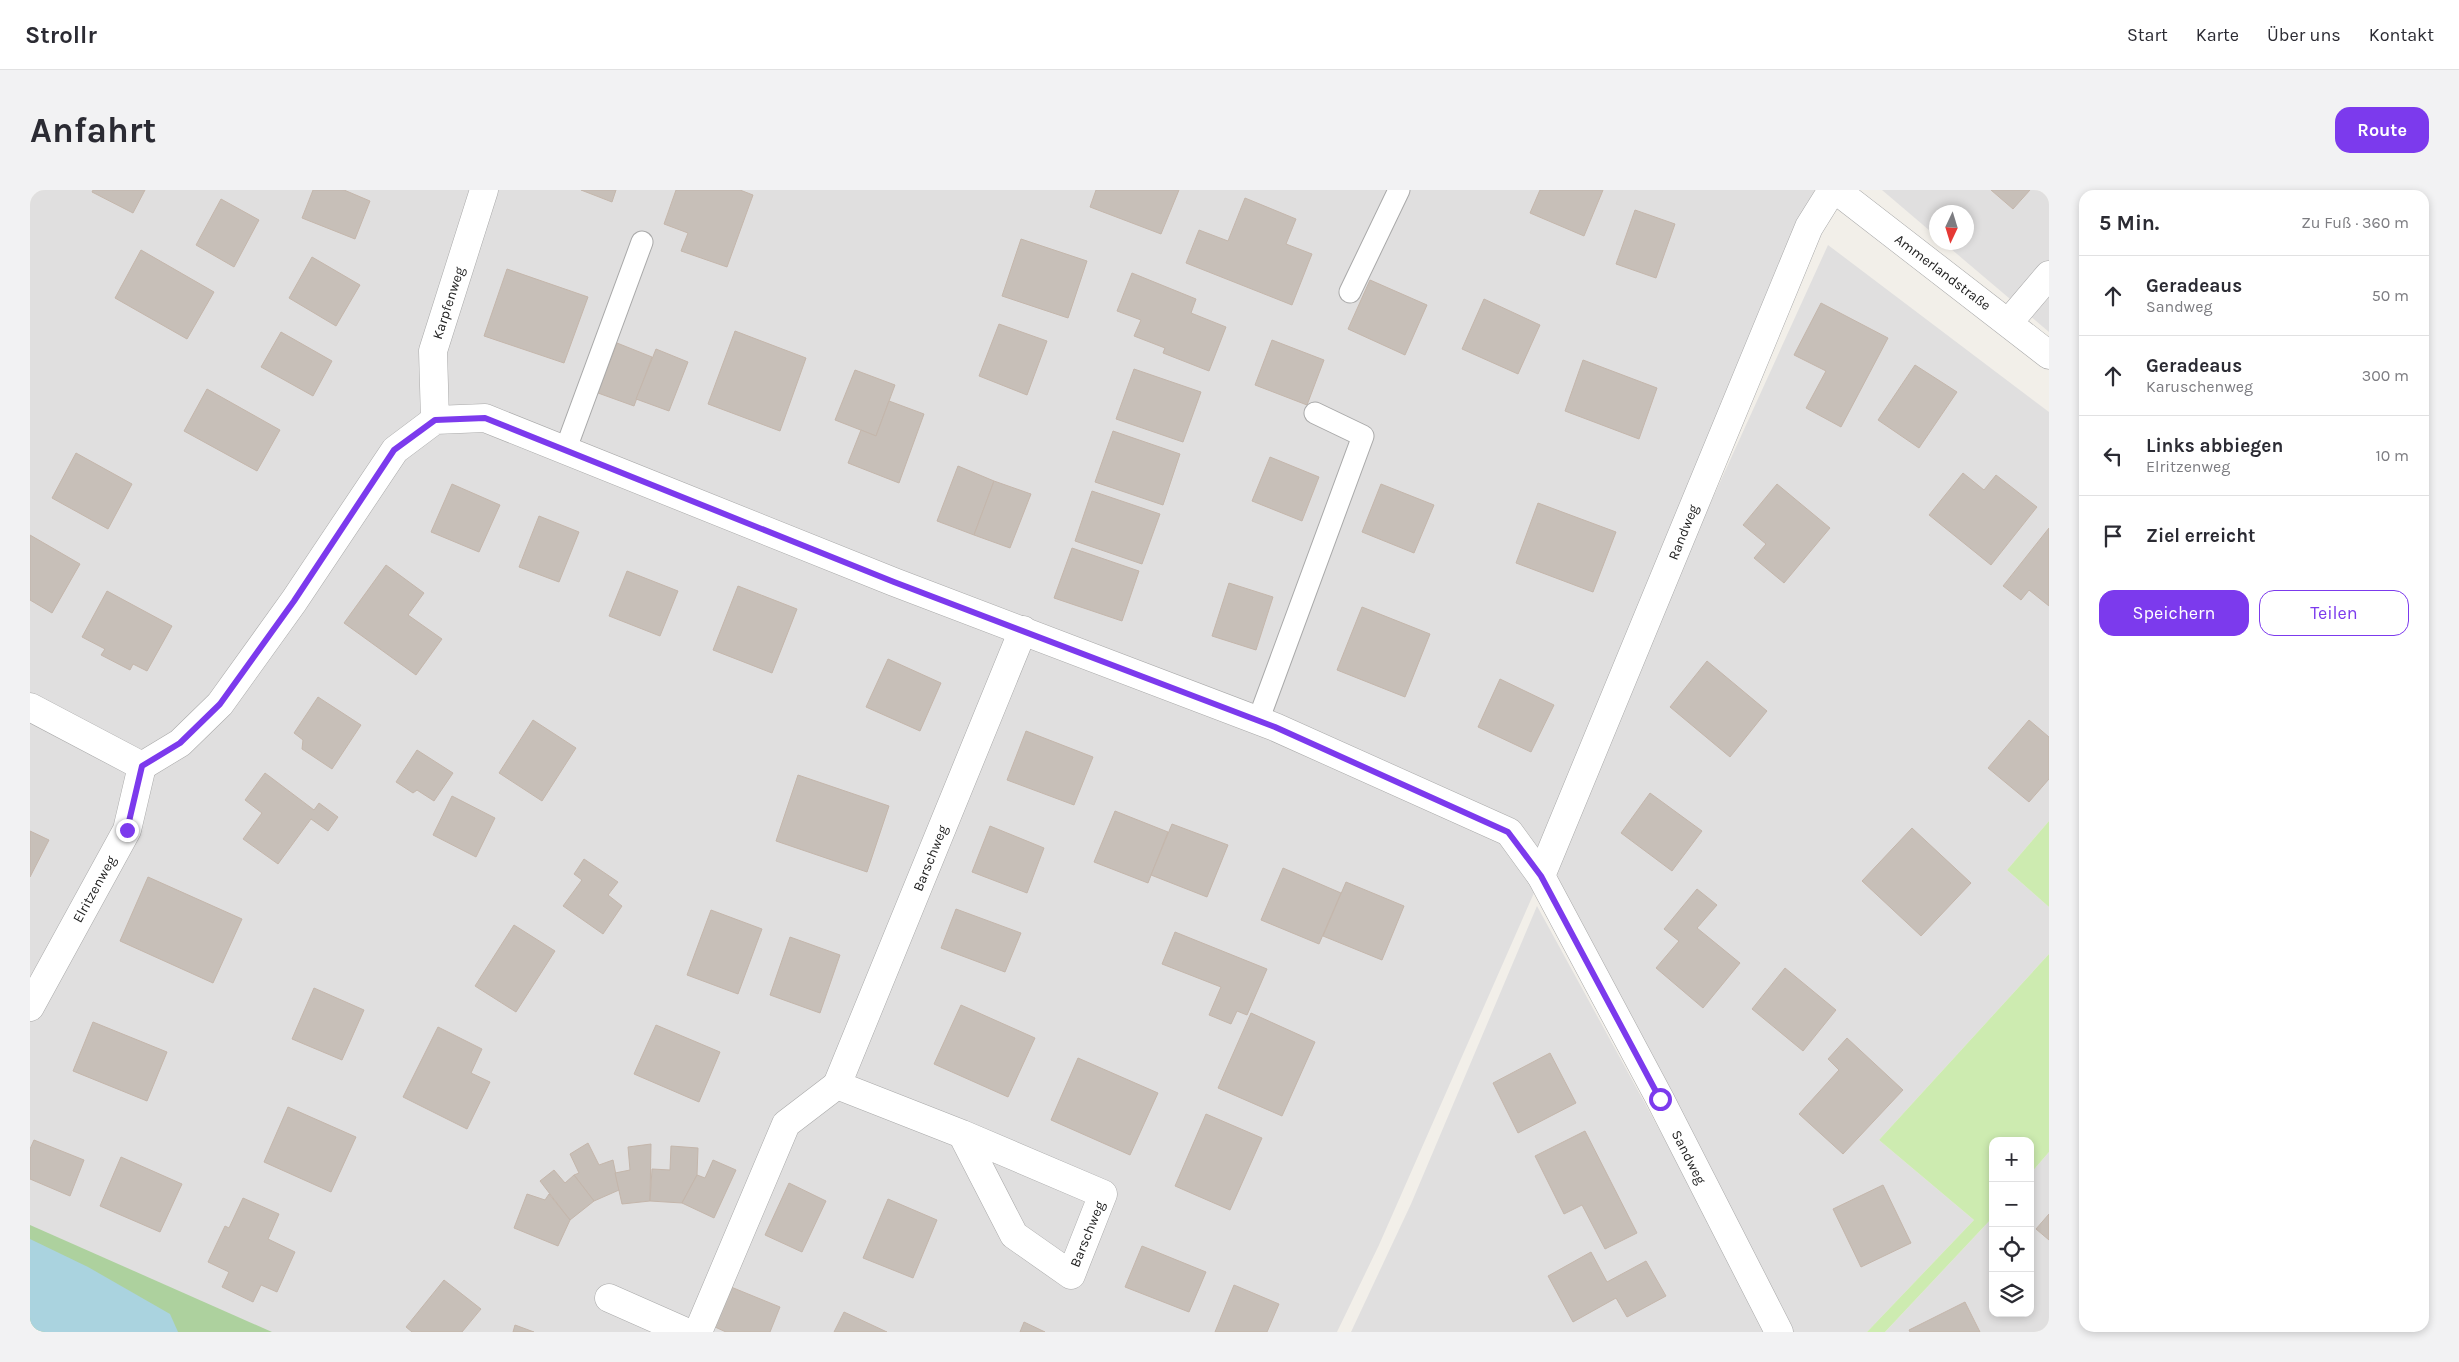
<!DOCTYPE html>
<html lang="de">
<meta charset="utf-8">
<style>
:root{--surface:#fff;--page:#f2f2f3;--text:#2b2b33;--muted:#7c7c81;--line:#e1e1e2;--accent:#7c3aed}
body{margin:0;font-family:Karla,sans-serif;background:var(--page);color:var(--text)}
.controls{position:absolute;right:15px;bottom:15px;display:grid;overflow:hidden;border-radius:10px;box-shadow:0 2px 8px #0003}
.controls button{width:45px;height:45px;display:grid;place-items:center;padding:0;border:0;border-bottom:1px solid var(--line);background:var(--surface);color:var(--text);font:25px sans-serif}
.compass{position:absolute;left:1899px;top:15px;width:45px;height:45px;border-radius:50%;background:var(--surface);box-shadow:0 2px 8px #0003;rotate:184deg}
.stop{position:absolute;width:15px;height:15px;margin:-11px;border:4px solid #7c3aed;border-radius:50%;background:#fff}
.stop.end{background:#7c3aed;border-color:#fff;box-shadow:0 1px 5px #0008}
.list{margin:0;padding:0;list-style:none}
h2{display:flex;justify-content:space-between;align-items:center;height:65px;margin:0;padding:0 20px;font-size:21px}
h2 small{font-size:16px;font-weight:400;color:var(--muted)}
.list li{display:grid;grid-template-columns:32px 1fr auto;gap:15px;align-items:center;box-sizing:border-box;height:80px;padding:0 20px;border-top:1px solid var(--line)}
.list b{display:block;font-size:19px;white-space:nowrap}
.list p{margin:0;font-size:16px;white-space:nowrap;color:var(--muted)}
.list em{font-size:16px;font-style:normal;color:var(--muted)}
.actions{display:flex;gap:10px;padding:15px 20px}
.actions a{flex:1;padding:11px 0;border:1px solid var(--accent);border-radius:15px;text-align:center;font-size:18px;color:var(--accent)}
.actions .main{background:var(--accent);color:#fff}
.icon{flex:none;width:28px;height:28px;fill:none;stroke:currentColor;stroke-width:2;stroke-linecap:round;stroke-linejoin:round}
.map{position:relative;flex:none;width:2019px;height:1142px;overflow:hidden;border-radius:15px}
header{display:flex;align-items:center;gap:30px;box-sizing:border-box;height:70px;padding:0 25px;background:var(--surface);border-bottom:1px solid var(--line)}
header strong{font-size:24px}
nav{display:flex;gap:28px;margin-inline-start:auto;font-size:18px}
.intro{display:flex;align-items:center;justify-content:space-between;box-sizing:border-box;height:120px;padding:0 30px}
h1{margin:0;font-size:35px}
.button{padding:12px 22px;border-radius:15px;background:var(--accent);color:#fff;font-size:18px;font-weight:700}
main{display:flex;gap:30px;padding:0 30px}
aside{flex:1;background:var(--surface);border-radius:15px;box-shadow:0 2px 8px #0003}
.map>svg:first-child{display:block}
.residential{fill:#e0dfdf}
.grass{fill:#cdebb0}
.forest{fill:#add19e}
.water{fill:#aad3df}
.building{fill:#c7bfb8;stroke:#c4b6ab}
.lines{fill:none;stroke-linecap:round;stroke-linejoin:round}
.service-casing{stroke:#a9a9a9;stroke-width:23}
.minor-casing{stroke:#a9a9a9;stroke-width:29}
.service{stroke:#fff;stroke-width:21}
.minor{stroke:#fff;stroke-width:28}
.route{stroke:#7c3aed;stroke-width:6}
.labels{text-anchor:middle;stroke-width:4.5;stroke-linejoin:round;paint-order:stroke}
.street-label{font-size:14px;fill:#222;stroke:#fff}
</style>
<header>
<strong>Strollr</strong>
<nav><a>Start</a><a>Karte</a><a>Über uns</a><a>Kontakt</a></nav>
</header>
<div class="intro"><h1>Anfahrt</h1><a class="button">Route</a></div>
<main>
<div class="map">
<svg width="2019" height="1142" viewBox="0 0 2019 1142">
<rect width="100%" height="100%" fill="#f2efe9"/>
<g class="residential">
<path d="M0,0H1785L1517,672L1798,55L2019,222V631L1977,680L2019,717V764L1849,950L1944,1030L1837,1142H1749L1511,687L1349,1055L1307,1142H148L0,1049Z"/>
<path d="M1852,0H2019V142L1914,53L1936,52V22H1906V46Z"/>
<path d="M1507,716L1740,1142H1321L1381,1014Z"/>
<path d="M2019,962V1142H1855L1963,1027V1123H2000V984Z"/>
</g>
<g class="grass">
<path d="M2019,631V717L1977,680Z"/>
<path d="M2019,764V962L2000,984V951H1963V1027L1855,1142H1837L1944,1030L1849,950Z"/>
</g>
<path class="forest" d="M0,1035L242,1142H0Z"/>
<path class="water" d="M0,1049L58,1077L140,1124L148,1142H0Z"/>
<g class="building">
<path d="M63,0H115L103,23L62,2Z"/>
<path d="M283,0H314L340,11L325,49L272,28Z"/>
<path d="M551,0H586L582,12Z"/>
<path d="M646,0H710L723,5L697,77L651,61L658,43L634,34Z"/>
<path d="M1066,0H1149L1131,44L1060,17Z"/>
<path d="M1510,0H1573L1554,46L1500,23Z"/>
<path d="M1961,0H2000L1983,19Z"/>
<path d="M1215,8L1266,29L1256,54L1282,64L1262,115L1156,73L1169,40L1198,51Z"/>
<path d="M191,9L229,30L204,77L166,55Z"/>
<path d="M1605,20L1645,34L1626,88L1586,74Z"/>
<path d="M991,49L1057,71L1038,128L972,106Z"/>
<path d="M111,60L184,102L157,149L85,108Z"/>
<path d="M282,67L330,95L306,136L259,108Z"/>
<path d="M477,79L558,107L534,173L454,146Z"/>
<path d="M1102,83L1166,109L1161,123L1196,137L1179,181L1133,163L1135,158L1104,146L1111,130L1087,121Z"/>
<path d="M1340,90L1397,115L1375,165L1318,139Z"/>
<path d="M1454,109L1510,135L1488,184L1432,159Z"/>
<path d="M1791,113L1858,148L1811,237L1776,218L1796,181L1764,165Z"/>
<path d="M969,134L1017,151L997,205L949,186Z"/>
<path d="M705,141L776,168L750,241L678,214Z"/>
<path d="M251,142L302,171L283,206L231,177Z"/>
<path d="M1242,150L1294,170L1277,215L1225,195Z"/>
<path d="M587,153L622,167L604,216L568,203Z"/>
<path d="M626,159L658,172L639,221L606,209Z"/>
<path d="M1553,170L1627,198L1609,249L1535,221Z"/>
<path d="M1885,175L1927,202L1889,258L1848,230Z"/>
<path d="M1104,179L1171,202L1153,252L1086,229Z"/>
<path d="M825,180L865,195L846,246L805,230Z"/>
<path d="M177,199L250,240L227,281L154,241Z"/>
<path d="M859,211L894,224L869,293L818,273L831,240L846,246Z"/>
<path d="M1083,241L1150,264L1133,315L1065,292Z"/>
<path d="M46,263L102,294L78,339L22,308Z"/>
<path d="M1240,267L1289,287L1272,331L1222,311Z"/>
<path d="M928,276L964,291L944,345L907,331Z"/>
<path d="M1933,283L1954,300L1966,285L2007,317L1961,375L1899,325Z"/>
<path d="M964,291L1001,304L980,358L944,345Z"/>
<path d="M422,294L470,315L449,362L401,342Z"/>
<path d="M1351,294L1404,315L1384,363L1332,342Z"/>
<path d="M1747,294L1800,338L1754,393L1724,368L1736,354L1713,335Z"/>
<path d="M1062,301L1130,324L1112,374L1045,351Z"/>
<path d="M1508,313L1586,342L1563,402L1486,373Z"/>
<path d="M509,326L549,342L529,392L489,377Z"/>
<path d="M2019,338V416L1999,400L1991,410L1973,396Z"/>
<path d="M0,345L50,374L22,423L0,410Z"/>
<path d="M1042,358L1109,381L1092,431L1024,408Z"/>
<path d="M356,375L394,403L378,425L412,449L386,485L314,433Z"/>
<path d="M597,381L648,401L630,446L579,426Z"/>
<path d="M1199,393L1243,407L1226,460L1182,446Z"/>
<path d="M708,396L767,419L742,483L683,460Z"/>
<path d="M77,401L142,436L117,481L103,474L100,480L71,465L75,459L52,447Z"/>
<path d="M1332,417L1400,444L1375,507L1307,480Z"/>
<path d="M858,469L911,493L890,541L836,517Z"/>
<path d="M1677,471L1737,521L1700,567L1640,517Z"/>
<path d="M1470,489L1524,515L1501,562L1448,537Z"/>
<path d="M288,507L331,535L302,579L272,559L273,550L264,543Z"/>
<path d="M503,530L546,558L512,611L469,583Z"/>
<path d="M1999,530L2019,547V589L1999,612L1958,578Z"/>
<path d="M996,541L1063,567L1044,615L977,590Z"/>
<path d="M387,560L423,583L404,611L387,600L383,603L366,592Z"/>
<path d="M235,583L284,620L289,613L308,627L298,641L281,629L248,674L213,649L232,623L215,610Z"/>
<path d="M768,585L859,616L837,682L746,651Z"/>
<path d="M1620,603L1672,641L1642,681L1591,643Z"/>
<path d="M422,606L465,628L446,667L403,645Z"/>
<path d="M1085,621L1138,642L1118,693L1064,672Z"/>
<path d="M1142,634L1198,655L1177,707L1121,685Z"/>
<path d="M960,636L1014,658L997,703L942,682Z"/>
<path d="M1882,638L1941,693L1891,746L1832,691Z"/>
<path d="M0,641L19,650L0,687Z"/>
<path d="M554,669L588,692L578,705L592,716L573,744L533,716L552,690L544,684Z"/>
<path d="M1253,678L1311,703L1289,754L1231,730Z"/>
<path d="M118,687L212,729L183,793L90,751Z"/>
<path d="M1316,692L1374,716L1352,770L1293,746Z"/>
<path d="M1667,699L1687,715L1667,738L1710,773L1673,818L1626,778L1649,751L1634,739Z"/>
<path d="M926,719L991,743L975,782L911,758Z"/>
<path d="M681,720L732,739L708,804L657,785Z"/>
<path d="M484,735L525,761L486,822L445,796Z"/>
<path d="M1145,742L1237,779L1217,825L1207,821L1201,834L1179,825L1191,797L1132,774Z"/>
<path d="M760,747L810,765L790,823L740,805Z"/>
<path d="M1755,778L1806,820L1773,861L1722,819Z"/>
<path d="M284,798L334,820L312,870L262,849Z"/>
<path d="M931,815L1005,848L978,907L904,874Z"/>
<path d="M1221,823L1285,852L1252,926L1188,898Z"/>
<path d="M63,832L137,862L117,911L43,881Z"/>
<path d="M626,835L690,862L669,912L604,884Z"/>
<path d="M408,837L452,859L441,883L460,892L437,939L373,907Z"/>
<path d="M1817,848L1873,900L1813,964L1769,924L1809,880L1798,869Z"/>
<path d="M1520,863L1546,913L1488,943L1463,893Z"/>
<path d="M1048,868L1128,903L1100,965L1021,930Z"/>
<path d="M258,917L326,947L301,1002L234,972Z"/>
<path d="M1176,924L1232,948L1200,1020L1145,996Z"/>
<path d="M1555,941L1607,1043L1575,1059L1552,1015L1534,1024L1505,966Z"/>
<path d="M4,950L54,970L40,1006L0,989V959Z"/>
<path d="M558,953L569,975L583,970L589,1000L564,1011L544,985L549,983L540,964Z"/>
<path d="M621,954L620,1011L592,1014L585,983L600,980L598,957Z"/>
<path d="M641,956L668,958L667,985L652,1013L620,1011L622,979L640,980Z"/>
<path d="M91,967L152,994L130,1042L70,1016Z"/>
<path d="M683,970L706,980L684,1028L652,1013L667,985L675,988Z"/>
<path d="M524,980L535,993L544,985L564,1011L540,1030L510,991Z"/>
<path d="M759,993L796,1011L772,1062L735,1045Z"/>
<path d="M1853,995L1881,1053L1831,1077L1803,1019Z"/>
<path d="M497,1004L515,1010L519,1004L540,1030L528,1056L484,1038Z"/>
<path d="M213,1008L249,1024L238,1049L265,1062L247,1102L231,1095L223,1112L192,1097L199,1082L178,1072L195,1036L199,1038Z"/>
<path d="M858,1009L907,1030L883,1088L833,1068Z"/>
<path d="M2019,1024V1050L2006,1039Z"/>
<path d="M1112,1056L1176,1082L1159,1122L1095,1097Z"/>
<path d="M1561,1062L1577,1092L1616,1071L1636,1106L1597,1127L1586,1108L1543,1132L1518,1086Z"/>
<path d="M414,1090L451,1119L432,1142H382L376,1137Z"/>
<path d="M1204,1095L1249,1114L1237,1142H1185Z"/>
<path d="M701,1097L750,1117L740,1142H696L685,1137Z"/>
<path d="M1935,1112L1950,1142H1880L1879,1140Z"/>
<path d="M814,1122L857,1142H804Z"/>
<path d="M994,1132L1015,1142H990Z"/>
<path d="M485,1135L504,1142H483Z"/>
</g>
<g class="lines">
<g class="service-casing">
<g id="service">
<path d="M1320,102L1369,0"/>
<path d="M535,261L612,52"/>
<path d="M1228,531L1333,246L1285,223"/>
</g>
</g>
<g class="minor-casing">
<g id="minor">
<path d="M1806,0L2019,165"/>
<path d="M1979,132L2019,85"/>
<path d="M405,230L403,161L454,0"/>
<path d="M0,517L112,576L150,553L190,514L264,411L365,260L405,230L455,228L864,392L1245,537L1479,642L1511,686L1630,909L1749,1142"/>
<path d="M1511,686L1779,37L1802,0"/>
<path d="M0,817L97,640L112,576"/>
<path d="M932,944L1073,1004L1041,1085L984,1045L932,944L807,895L993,440"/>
<path d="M579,1108L656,1142"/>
<path d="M668,1142L756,934L807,895"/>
</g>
</g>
<use href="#service" class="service"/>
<use href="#minor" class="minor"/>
</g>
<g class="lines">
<path class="route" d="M97,640L112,576L150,553L190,514L264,411L364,260L405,230L455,228L864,392L1245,537L1478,642L1511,686L1630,909"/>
</g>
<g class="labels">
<g class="street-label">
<text transform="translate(1913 82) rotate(37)" y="5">Ammerlandstraße</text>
<text transform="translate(418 113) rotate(-72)" y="5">Karpfenweg</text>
<text transform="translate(1653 342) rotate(-68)" y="5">Randweg</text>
<text transform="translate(900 668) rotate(-68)" y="5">Barschweg</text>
<text transform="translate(64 699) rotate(-61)" y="5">Elritzenweg</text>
<text transform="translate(1659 967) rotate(63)" y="5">Sandweg</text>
<text transform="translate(1057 1044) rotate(-68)" y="5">Barschweg</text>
</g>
</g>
</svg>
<div class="controls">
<button>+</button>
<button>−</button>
<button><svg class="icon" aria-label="locate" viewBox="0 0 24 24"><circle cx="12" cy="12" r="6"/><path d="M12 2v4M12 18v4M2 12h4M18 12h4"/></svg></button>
<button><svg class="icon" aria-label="layers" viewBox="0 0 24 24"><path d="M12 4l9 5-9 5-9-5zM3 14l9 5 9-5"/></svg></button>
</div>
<svg class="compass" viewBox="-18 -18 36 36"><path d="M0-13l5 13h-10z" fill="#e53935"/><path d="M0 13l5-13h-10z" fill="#7c7c81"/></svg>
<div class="stop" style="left:1630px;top:909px"></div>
<div class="stop end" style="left:97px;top:640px"></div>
</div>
<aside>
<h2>5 Min.<small>Zu Fuß · 360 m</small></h2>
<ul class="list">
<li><svg class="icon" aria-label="ahead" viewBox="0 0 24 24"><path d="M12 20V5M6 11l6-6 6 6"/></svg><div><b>Geradeaus</b><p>Sandweg</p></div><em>50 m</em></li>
<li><svg class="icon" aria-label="ahead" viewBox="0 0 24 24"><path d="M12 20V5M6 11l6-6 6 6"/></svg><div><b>Geradeaus</b><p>Karuschenweg</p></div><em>300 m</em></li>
<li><svg class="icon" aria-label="left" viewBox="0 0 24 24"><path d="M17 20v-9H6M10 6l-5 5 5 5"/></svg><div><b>Links abbiegen</b><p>Elritzenweg</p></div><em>10 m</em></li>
<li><svg class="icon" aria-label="arrive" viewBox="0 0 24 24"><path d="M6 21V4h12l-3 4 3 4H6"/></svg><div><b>Ziel erreicht</b></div></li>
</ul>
<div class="actions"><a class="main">Speichern</a><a>Teilen</a></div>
</aside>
</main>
